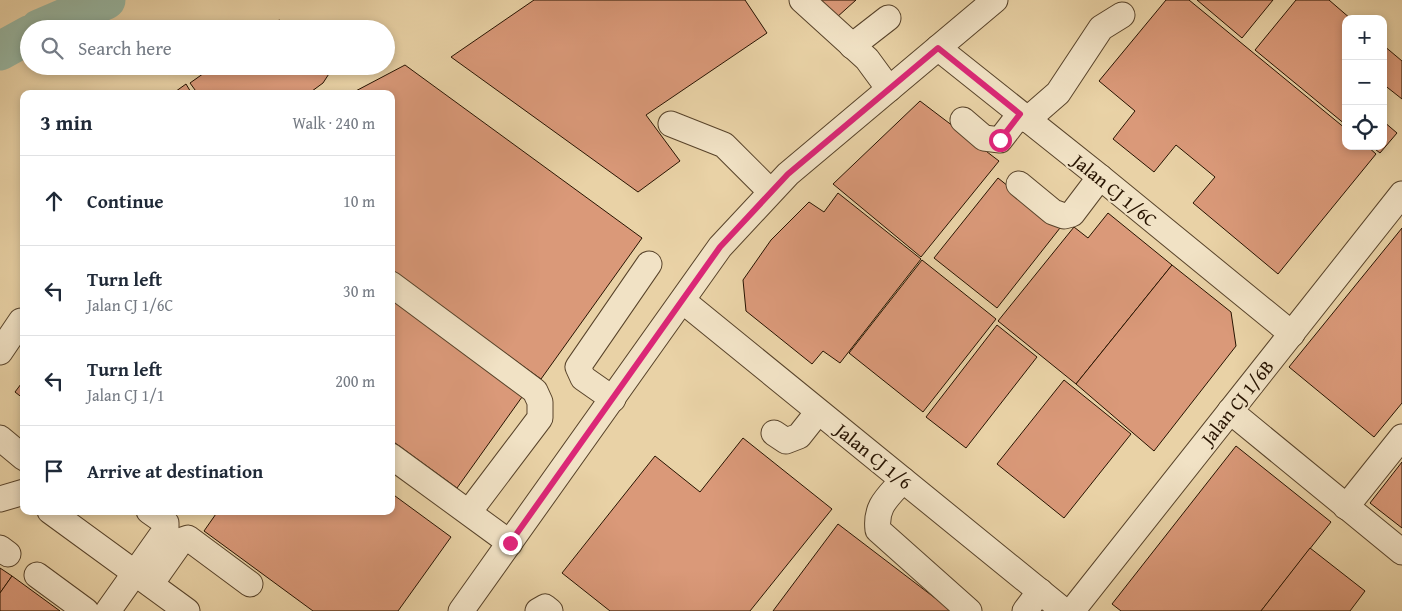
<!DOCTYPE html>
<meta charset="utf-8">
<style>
:root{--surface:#fff;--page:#f2f2f3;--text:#1f2937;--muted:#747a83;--line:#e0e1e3}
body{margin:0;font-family:"Gentium Book Plus",serif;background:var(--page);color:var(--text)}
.controls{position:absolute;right:15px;top:15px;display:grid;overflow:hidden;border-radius:10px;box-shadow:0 2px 8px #0003}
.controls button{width:45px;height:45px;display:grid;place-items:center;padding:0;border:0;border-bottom:1px solid var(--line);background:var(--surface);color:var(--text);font:25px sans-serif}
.stop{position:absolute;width:15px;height:15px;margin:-11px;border:4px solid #db2777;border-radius:50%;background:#fff}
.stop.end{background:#db2777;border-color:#fff;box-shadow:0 1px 5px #0008}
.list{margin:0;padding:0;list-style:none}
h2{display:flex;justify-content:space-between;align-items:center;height:65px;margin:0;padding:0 20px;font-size:21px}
h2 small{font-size:16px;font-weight:400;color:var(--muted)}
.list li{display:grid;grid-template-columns:32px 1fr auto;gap:15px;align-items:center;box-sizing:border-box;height:90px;padding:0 20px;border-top:1px solid var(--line)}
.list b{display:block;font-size:19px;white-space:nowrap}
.list p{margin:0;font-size:16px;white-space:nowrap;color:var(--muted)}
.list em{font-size:16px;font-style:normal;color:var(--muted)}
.icon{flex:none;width:28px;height:28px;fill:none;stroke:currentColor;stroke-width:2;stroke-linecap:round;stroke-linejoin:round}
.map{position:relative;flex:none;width:1402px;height:611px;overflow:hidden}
.search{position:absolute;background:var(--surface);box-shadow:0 2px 8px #0003;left:20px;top:20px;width:375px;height:55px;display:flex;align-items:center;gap:12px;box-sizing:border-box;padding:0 18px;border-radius:28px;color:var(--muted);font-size:19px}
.panel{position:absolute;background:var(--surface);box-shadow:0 2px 8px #0003;left:20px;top:90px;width:375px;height:425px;border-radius:10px}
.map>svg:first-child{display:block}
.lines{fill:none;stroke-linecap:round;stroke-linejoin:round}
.river{stroke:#98b8a4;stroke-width:39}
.building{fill:#da9979;stroke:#271300}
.minor-casing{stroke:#58432a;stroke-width:27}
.minor{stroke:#f1e2c5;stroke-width:25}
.route{stroke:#db2777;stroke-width:6}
.labels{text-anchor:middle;stroke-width:4.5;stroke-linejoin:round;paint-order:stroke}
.street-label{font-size:19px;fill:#271300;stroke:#f1e2c5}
</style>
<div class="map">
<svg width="1402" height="611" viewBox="0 0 1402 611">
<rect width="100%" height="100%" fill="#e9d2a6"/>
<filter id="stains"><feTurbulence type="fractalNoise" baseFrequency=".004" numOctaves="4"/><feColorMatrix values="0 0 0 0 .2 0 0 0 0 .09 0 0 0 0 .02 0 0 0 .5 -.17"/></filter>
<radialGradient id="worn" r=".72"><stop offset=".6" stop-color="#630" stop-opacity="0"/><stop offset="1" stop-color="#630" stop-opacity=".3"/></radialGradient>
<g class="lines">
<g class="river">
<path d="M39,29L106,0"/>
<path d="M0,51L29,35"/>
</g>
</g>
<g class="building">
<path d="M534,0H745L767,33L646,115L680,161L638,192L451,57Z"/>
<path d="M803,0H856L826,27Z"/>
<path d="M1166,0H1189L1346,129V146H1367L1376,154L1278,274L1193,203L1215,177L1176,145L1154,172L1113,139L1135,111L1099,81Z"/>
<path d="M1197,0H1273L1242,38Z"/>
<path d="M1296,0H1329L1351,19H1346V125L1255,50Z"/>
<path d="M279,20L300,29H268Z"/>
<path d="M1383,45L1402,61V99L1383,84Z"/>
<path d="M405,65L642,238L541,379L391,271V94H350Z"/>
<path d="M214,66H334L323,83L308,94H198L190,83Z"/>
<path d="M186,84L192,94H172Z"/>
<path d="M920,101L999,161L921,257L833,184Z"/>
<path d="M1383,121L1397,133L1380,153L1371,146H1383Z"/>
<path d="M998,178L1060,228L997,308L934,258Z"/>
<path d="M838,193L921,259L840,363L823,351L812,364L746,311L743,280L771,240L809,202L824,212Z"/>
<path d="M1108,213L1172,265L1076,384L998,321L1074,227L1088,238Z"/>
<path d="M1402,228V403L1374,437L1289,367Z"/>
<path d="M922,260L996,319L923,412L849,353Z"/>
<path d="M1172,265L1231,312L1236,346L1154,451L1076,384Z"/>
<path d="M391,293L527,390L457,488L391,440Z"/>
<path d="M997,325L1037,357L966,448L926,417Z"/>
<path d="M24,380V399L15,392Z"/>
<path d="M1064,380L1131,434L1064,518L997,464Z"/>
<path d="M743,438L832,509L750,611H610L562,573L655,456L700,492Z"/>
<path d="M1236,446L1331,522L1261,611H1121L1112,604Z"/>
<path d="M1402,462V528L1370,503Z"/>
<path d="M391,493L451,537L398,611H313L204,531L218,511H391Z"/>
<path d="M838,524L952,611H773Z"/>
<path d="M1310,548L1365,591L1350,611H1261Z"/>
<path d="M0,568L12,576L0,593Z"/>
<path d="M12,576L60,611H0V593Z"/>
</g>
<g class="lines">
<g class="minor-casing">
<g id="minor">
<path d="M802,0L867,59L889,89"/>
<path d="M852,46L888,18"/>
<path d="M938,48L1100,177L1292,334"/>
<path d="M963,120L984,138L1000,140L1020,114"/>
<path d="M1027,120L1058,93L1101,28L1122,15"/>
<path d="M671,124L724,145L770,191"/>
<path d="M1019,184L1053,212L1064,216L1072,214L1100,177"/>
<path d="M391,284L535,391L540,402V418L469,512"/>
<path d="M683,301L1064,611"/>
<path d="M0,352L21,321"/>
<path d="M613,399L583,378L578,367L649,264"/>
<path d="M1230,411L1402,552"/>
<path d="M774,433L786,441L799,436L818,412"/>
<path d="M0,438L24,458"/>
<path d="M391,456L510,543"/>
<path d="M903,480C888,497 875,506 878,530L969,611"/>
<path d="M0,499L24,492"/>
<path d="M1346,507L1402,437"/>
<path d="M50,511L187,611"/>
<path d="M0,548L8,554"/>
<path d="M37,575L86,611"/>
<path d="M151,584L182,540L188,538L250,584"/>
<path d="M108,611L166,529V523L149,511"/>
<path d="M461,611L720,247L788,174L995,0"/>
<path d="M538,611L545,607L550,611"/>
<path d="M1025,611L1040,591"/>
<path d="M1072,611L1402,194"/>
</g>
</g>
<use href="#minor" class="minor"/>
</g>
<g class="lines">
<path class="route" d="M510,543L720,247L788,174L938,48L1020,114L1000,140"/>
</g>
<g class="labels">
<g class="street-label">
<text transform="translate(1115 190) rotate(39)" y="7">Jalan CJ 1/6C</text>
<text transform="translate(1237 402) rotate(-51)" y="7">Jalan CJ 1/6B</text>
<text transform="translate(874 456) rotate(39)" y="7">Jalan CJ 1/6</text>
</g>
</g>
<rect width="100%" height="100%" filter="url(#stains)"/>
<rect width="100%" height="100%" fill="url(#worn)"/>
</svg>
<div class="controls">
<button>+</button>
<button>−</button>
<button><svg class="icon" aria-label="locate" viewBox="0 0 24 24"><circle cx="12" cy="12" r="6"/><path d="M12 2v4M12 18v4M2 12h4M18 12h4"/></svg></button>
</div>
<div class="stop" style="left:1000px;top:140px"></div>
<div class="stop end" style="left:510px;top:543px"></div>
<div class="search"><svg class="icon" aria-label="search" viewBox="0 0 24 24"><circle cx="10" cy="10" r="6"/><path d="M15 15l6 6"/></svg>Search here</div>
<section class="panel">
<h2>3 min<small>Walk · 240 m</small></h2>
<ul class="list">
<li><svg class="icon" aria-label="ahead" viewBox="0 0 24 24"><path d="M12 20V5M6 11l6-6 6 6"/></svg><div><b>Continue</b></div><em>10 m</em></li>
<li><svg class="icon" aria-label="left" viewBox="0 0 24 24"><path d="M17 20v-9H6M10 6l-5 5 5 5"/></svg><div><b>Turn left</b><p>Jalan CJ 1/6C</p></div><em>30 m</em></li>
<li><svg class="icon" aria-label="left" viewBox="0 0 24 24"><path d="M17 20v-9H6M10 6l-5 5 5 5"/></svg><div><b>Turn left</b><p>Jalan CJ 1/1</p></div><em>200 m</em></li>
<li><svg class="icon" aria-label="arrive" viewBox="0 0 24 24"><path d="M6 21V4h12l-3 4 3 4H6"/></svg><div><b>Arrive at destination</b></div></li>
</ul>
</section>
</div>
